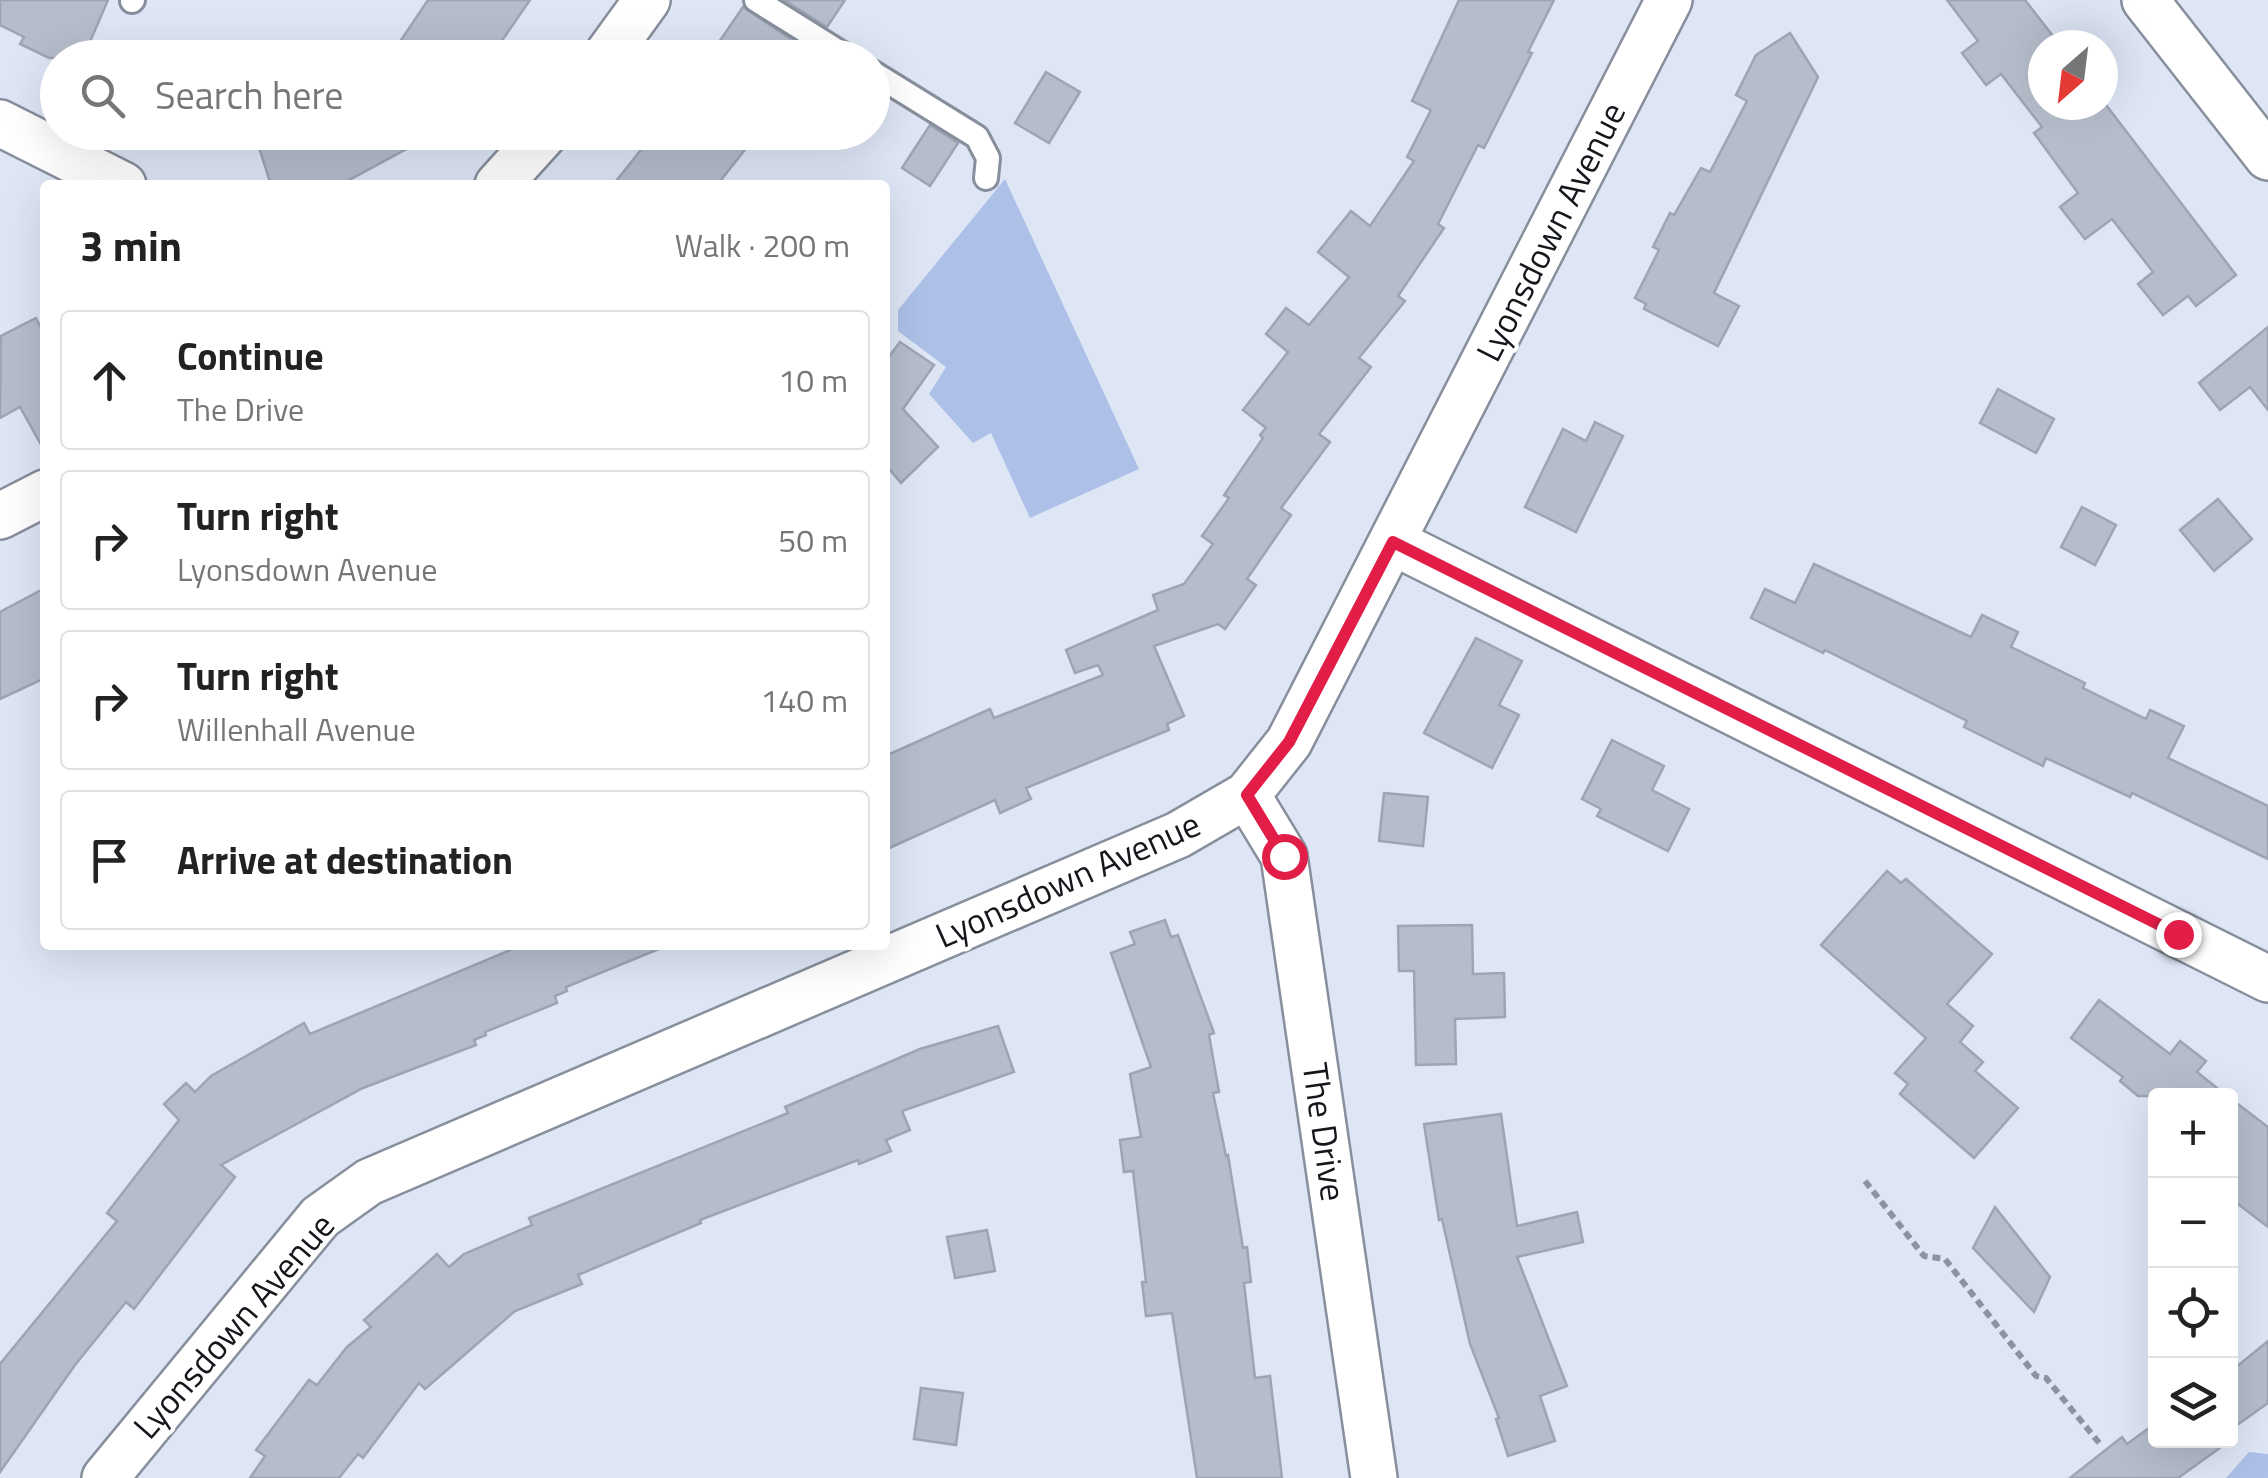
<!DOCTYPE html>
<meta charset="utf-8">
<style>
:root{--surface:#fff;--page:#f6f6f6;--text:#222;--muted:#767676;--line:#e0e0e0}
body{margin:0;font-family:"Titillium Web",sans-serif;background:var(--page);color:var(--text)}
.controls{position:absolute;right:30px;bottom:30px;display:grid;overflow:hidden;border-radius:10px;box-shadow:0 10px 40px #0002}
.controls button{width:90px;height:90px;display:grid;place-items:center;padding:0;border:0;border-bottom:2px solid var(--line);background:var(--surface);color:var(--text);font:50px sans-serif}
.compass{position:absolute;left:2028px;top:30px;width:90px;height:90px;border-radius:50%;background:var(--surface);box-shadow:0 10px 40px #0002;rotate:208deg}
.stop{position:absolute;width:30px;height:30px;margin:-22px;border:8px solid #e11d48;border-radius:50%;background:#fff}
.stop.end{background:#e11d48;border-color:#fff;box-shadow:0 2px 10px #0008}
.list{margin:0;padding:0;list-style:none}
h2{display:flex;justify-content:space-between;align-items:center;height:130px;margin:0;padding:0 40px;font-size:42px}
h2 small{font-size:32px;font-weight:400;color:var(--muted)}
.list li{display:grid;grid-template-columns:65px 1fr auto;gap:30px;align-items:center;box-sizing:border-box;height:140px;margin:0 20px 20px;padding:0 20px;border:2px solid var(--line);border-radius:10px}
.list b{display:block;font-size:38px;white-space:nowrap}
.list p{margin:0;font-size:32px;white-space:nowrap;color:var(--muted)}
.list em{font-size:32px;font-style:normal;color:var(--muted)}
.icon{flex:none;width:55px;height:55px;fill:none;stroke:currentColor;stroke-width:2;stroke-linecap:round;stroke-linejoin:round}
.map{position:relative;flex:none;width:2268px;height:1478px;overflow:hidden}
.search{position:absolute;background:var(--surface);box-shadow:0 10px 40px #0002;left:40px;top:40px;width:850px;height:110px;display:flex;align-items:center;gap:25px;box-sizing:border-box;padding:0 35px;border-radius:55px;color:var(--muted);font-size:38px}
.panel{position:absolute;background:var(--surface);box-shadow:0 10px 40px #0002;left:40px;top:180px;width:850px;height:770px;border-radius:10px}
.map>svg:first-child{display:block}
.green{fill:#acc0e8}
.building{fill:#b5bdcb;stroke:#9da4b3;stroke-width:2.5}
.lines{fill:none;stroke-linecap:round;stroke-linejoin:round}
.service-casing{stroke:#878e9c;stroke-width:28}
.minor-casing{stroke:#878e9c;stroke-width:50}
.path{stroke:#8d939e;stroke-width:6;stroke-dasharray:8 5;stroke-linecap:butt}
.service{stroke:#fff;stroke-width:22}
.minor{stroke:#fff;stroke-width:45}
.route{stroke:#e11d48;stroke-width:12}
.labels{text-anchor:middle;stroke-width:8;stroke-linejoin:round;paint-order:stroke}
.street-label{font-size:35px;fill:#13161b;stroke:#fff}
</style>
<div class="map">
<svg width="2268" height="1478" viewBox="0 0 2268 1478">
<rect width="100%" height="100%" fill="#dee6f6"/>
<g class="green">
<path d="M1005,179L1139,469L1030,518L991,433L973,443L929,394L946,367L898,331V310Z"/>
<path d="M2249,1452L2268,1454V1478H2226Z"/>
</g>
<g class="building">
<path d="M0,0H108L83,58H49L20,44L24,37L0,25Z"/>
<path d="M428,0H530L490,58H389Z"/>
<path d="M784,0H845L827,27Z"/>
<path d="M1459,0H1554L1528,52L1532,53L1484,148L1478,145L1438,224L1444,228L1398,296L1405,301L1359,358L1371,367L1319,434L1330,442L1281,508L1291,515L1247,579L1256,585L1225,629L1218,624L1154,646L1184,716L1167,724L1169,730L1026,788L1031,799L1000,813L995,800L885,850V756L990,709L994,718L1103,675L1098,665L1075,673L1066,650L1158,610L1153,595L1184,584L1213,544L1202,536L1229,498L1224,495L1263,438L1260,435L1266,428L1243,410L1288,352L1266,334L1286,308L1309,325L1349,277L1318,252L1351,211L1370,226L1414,161L1407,157L1431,110L1412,101Z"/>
<path d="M1947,0H2025L2060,45H2043V105H2103V101L2236,275L2196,306L2188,296L2163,315L2138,284L2153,272L2112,219L2085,239L2060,207L2078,193L2034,133L2042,127L2001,74L1986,85L1962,53L1978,41Z"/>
<path d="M743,7L810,52L806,58H708Z"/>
<path d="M1790,33L1818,77L1714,293L1739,306L1718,346L1644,309L1646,304L1635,298L1659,250L1653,247L1670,213L1674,215L1701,168L1710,172L1747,101L1736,95L1756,55Z"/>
<path d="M1046,72L1080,92L1049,143L1015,123Z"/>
<path d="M930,125L958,143L930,186L902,168Z"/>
<path d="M254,132H438L340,185H271Z"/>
<path d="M655,132H759L717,185H613Z"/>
<path d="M36,318L45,336V452L20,407L0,418L1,336Z"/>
<path d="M2268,327V410L2250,387L2220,410L2199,383Z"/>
<path d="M900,342L934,365L903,409L938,447L901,483L885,464V362Z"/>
<path d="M1998,389L2054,419L2036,453L1980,423Z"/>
<path d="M1595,422L1623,436L1576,532L1525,507L1563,429L1586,441Z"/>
<path d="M2218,499L2252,539L2214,571L2180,530Z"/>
<path d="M2082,507L2116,525L2095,565L2061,547Z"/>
<path d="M1814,564L1971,637L1982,615L2018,632L2011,647L2085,683L2083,688L2146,719L2150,710L2184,726L2168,758L2268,806V859L2132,793L2130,797L2046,758L2043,766L1964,727L1967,721L1825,650L1823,653L1751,618L1765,589L1795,603Z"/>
<path d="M45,588V678L0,699V612Z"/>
<path d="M1476,638L1522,661L1499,705L1519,715L1492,768L1424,733Z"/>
<path d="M1612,740L1664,766L1652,790L1689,809L1668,851L1597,816L1601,809L1582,799Z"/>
<path d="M1384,793L1428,797L1423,846L1379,841Z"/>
<path d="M1887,871L1901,883L1906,879L1992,954L1947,1004L1973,1026L1960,1042L1983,1062L1975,1071L2018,1108L1974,1158L1900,1094L1908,1084L1895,1073L1926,1038L1821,945Z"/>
<path d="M1165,920L1171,937L1178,935L1214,1033L1209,1035L1219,1092L1213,1093L1226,1156L1228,1155L1243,1248L1247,1247L1251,1282L1244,1283L1255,1378L1270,1376L1282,1478H1197L1172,1313L1146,1316L1142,1282H1146L1133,1171L1124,1172L1120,1140L1141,1137L1130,1074L1151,1067L1111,953L1135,944L1130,932Z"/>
<path d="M1472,925L1473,974L1504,973L1505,1017L1455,1019L1456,1064L1416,1065L1414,971H1399L1398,926Z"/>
<path d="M522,945L666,946L566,987L567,991L555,996L557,1003L485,1032L486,1035L474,1040L476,1045L363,1088L221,1165L235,1177L134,1309L126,1302L75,1365L0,1472V1364L117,1221L107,1213L179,1120L164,1104L186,1083L195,1092L211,1076L304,1023L310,1034Z"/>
<path d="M2099,1000L2170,1054L2180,1041L2206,1061L2197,1072L2227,1096H2138L2120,1081L2123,1077L2071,1038Z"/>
<path d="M998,1026L1014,1072L902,1111L910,1130L886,1140L891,1151L859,1164L858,1160L700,1220L701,1223L578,1275L582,1284L515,1311L425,1389L419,1383L363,1458L358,1454L339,1478H250L265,1456L256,1450L309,1380L317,1385L347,1347L371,1327L364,1320L437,1254L449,1267L464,1254L532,1225L529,1218L788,1113L785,1107L920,1049Z"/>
<path d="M2230,1098L2268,1127V1227L2230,1198Z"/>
<path d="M1501,1114L1517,1226L1577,1212L1583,1242L1517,1257L1567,1386L1540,1396L1555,1441L1508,1456L1496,1419L1499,1418L1470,1344L1442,1219L1439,1220L1424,1124Z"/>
<path d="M1995,1207L2050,1277L2034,1312L1973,1248Z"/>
<path d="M987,1230L995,1271L955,1278L947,1237Z"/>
<path d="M2268,1341V1403L2230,1430V1372Z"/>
<path d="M921,1388L963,1393L956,1445L914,1439Z"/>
<path d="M2156,1423V1440H2231L2178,1478H2070L2122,1437L2127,1444Z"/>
</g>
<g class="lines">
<g class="service-casing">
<g id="service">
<path d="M756,0L849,58"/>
<path d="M132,1L133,0"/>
<path d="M872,72L977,137L988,158L986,178"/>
</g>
</g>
<g class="minor-casing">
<g id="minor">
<path d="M2145,0L2268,157"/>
<path d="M605,58L647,0"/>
<path d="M0,123L123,185"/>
<path d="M498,185L546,132"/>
<path d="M0,516L45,493"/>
<path d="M1393,542L2268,979"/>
<path d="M1247,795L1284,856L1374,1478"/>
<path d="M105,1478L320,1217L369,1182L1178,835L1247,795L1289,742L1669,0"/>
</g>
</g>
<path class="path" d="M1865,1181L1924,1256L1945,1259L2036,1376L2046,1378L2100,1444"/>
<use href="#service" class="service"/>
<use href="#minor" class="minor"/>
</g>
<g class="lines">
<path class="route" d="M1284,856L1247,795L1289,742L1393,542L2178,934"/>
</g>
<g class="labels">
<g class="street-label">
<text transform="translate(1551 232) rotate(-63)" y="12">Lyonsdown Avenue</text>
<text transform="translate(1068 880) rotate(-24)" y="12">Lyonsdown Avenue</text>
<text transform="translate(1324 1132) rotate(82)" y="12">The Drive</text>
<text transform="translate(234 1326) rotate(-49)" y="12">Lyonsdown Avenue</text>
</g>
</g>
</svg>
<div class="controls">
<button>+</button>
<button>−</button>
<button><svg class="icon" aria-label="locate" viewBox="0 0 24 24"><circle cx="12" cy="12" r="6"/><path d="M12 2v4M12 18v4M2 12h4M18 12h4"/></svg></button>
<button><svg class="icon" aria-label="layers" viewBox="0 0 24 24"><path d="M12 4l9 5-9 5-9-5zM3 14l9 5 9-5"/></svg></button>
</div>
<svg class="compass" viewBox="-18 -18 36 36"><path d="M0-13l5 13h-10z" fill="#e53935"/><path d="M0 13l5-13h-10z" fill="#767676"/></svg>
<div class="stop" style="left:1284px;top:856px"></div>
<div class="stop end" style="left:2178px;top:934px"></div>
<div class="search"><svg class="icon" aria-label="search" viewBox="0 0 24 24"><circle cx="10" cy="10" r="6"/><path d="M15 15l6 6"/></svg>Search here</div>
<section class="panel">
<h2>3 min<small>Walk · 200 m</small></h2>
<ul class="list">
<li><svg class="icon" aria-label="ahead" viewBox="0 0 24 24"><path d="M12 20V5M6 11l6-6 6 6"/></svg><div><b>Continue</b><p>The Drive</p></div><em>10 m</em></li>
<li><svg class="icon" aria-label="right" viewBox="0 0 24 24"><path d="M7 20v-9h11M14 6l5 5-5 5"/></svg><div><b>Turn right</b><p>Lyonsdown Avenue</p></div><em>50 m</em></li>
<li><svg class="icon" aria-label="right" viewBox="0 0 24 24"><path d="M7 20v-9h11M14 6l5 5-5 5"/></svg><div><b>Turn right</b><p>Willenhall Avenue</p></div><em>140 m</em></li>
<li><svg class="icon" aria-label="arrive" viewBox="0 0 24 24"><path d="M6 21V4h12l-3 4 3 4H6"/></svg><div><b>Arrive at destination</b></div></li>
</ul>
</section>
</div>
